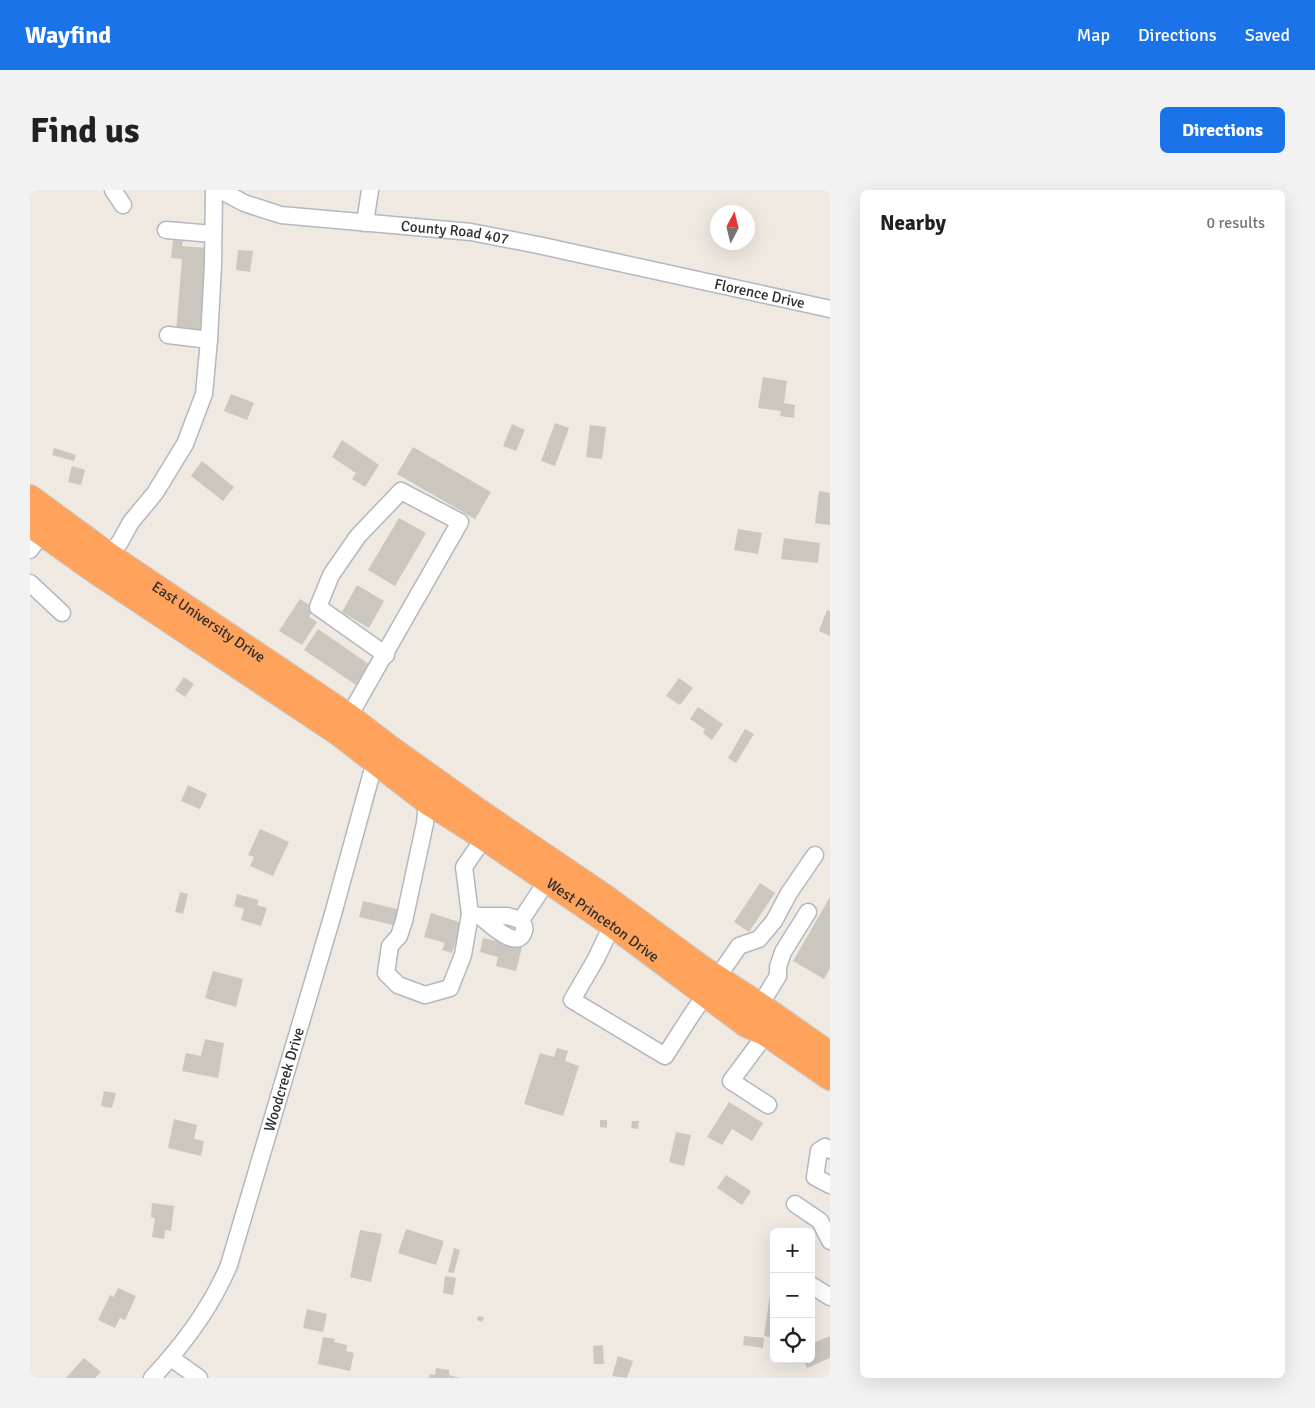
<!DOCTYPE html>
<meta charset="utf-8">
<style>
:root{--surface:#fff;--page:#f2f2f2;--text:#202124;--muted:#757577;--line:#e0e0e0;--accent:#1a73e8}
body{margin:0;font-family:Signika,sans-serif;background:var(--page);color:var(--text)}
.controls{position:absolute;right:15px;bottom:15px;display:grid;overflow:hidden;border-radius:8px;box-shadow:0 5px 20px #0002}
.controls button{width:45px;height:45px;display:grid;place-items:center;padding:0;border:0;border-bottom:1px solid var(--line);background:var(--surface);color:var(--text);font:25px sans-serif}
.compass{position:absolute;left:680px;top:15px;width:45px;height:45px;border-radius:50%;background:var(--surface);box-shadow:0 5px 20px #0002;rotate:7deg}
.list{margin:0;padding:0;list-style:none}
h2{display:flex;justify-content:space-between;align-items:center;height:65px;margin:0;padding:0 20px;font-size:21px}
h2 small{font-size:16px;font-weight:400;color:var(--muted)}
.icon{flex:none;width:28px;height:28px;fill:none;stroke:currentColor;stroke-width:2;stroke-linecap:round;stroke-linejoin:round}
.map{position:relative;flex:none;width:800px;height:1188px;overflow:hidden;border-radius:8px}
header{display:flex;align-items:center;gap:30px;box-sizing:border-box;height:70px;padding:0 25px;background:var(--accent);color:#fff}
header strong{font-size:24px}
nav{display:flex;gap:28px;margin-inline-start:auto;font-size:18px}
.intro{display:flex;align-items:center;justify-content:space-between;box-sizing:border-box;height:120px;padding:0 30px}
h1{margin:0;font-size:35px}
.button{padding:12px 22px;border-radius:8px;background:var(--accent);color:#fff;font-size:18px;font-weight:700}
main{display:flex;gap:30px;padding:0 30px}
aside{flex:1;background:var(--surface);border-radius:8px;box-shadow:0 5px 20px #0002}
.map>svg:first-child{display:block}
.building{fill:#cbc7bf}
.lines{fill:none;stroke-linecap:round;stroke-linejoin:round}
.minor-casing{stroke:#b4b7c1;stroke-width:19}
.highway-casing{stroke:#c9c9c9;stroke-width:26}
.minor{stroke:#fff;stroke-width:16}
.highway{stroke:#ffa35c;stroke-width:24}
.labels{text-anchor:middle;stroke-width:4;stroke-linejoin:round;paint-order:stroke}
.street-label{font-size:15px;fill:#2e2e2e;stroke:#fff}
</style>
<header>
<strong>Wayfind</strong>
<nav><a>Map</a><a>Directions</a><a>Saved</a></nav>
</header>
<div class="intro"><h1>Find us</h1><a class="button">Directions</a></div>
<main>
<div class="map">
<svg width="800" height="1188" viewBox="0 0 800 1188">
<rect width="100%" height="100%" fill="#efe9e1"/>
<g class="building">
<path d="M143,50L153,51L152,56L177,58L171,144L146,142L152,69L141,68Z"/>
<path d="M208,60L223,61L220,82L206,80Z"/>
<path d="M733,187L757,191L754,213L765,215L764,228L750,226L751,221L728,218Z"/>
<path d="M201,204L224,213L217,230L194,221Z"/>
<path d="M525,233L539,238L525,276L511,271Z"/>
<path d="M482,234L495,240L486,261L473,256Z"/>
<path d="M560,235L576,237L572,269L556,267Z"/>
<path d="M312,250L349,275L335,297L322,289L326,283L302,267Z"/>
<path d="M383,257L461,302L445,329L367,284Z"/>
<path d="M24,258L46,265L44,271L22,265Z"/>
<path d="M172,271L204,297L193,311L161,286Z"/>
<path d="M42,276L55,280L51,295L38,292Z"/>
<path d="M789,301L800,303V335L785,333Z"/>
<path d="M369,328L396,343L365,396L338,380Z"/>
<path d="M708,339L732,343L728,364L704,360Z"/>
<path d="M754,348L790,353L788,373L751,369Z"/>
<path d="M327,395L354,411L339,438L312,422Z"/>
<path d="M270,409L284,418L279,427L287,432L272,455L249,441Z"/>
<path d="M797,420L800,421V446L789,441Z"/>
<path d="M288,439L343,477L329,497L274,460Z"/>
<path d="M154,487L164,494L155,507L145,500Z"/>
<path d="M649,488L663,498L650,515L636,506Z"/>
<path d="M668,517L693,534L682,550L673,543L675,539L660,529Z"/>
<path d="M715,539L724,544L706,573L698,568Z"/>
<path d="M158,595L177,604L170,619L151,611Z"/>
<path d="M230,639L259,652L243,686L220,676L224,667L218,665Z"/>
<path d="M730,693L745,703L719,742L704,732Z"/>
<path d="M150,702L158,704L153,724L145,722Z"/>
<path d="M207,704L229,710L227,715L237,718L231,736L211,730L214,719L204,716Z"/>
<path d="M800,707V778L794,789L763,771Z"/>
<path d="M333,711L371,720L367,736L329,727Z"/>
<path d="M401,723L432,733L422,763L412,760L415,753L394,747Z"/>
<path d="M453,748L492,757L486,781L466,776L468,767L450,762Z"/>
<path d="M183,781L213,789L206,817L175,808Z"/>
<path d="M175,849L194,853L188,888L152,881L156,863L171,866Z"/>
<path d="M527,858L538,861L535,871L549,876L533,926L494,914L510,863L524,867Z"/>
<path d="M74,901L86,903L82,918L71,916Z"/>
<path d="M699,912L733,933L722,951L702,939L692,955L677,947Z"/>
<path d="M144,929L167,935L164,949L174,951L171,966L138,958Z"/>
<path d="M570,930H577V938L570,937Z"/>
<path d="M602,931H609L608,939L601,938Z"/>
<path d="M646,942L661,945L654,976L639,972Z"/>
<path d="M696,985L721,1001L712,1015L687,998Z"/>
<path d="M122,1013L144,1016L141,1041L135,1040L134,1049L122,1047L125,1028L121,1027Z"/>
<path d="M376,1039L414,1051L406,1075L368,1063Z"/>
<path d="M330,1040L352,1044L341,1092L320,1087Z"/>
<path d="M424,1058L430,1060L424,1083L418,1082Z"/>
<path d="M415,1086L426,1088L423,1105L413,1103Z"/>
<path d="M88,1098L106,1106L95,1130L90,1128L85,1138L68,1130L80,1105L84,1107Z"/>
<path d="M741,1098H744V1148L734,1146Z"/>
<path d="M277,1119L297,1124L293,1142L273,1138Z"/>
<path d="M448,1126L454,1127L452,1132L447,1130Z"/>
<path d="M714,1146L734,1148L733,1158L713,1155Z"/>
<path d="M800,1146V1168L777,1178L773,1169H781V1154Z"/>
<path d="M293,1147L305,1149L304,1152L317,1155L316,1161L324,1163L320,1181L288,1174Z"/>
<path d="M573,1155L574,1174H564L563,1156Z"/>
<path d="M588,1166L603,1171L597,1188L582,1186Z"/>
<path d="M54,1168L71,1182L65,1188H36Z"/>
<path d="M406,1178L419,1180V1185L430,1188H399L400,1184L405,1185Z"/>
</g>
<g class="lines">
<g class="minor-casing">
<g id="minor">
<path d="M83,0L93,15"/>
<path id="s1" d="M190,0L214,13L251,25L441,42L508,55L800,119"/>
<path d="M335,33L340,0"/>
<path d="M136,40L183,44"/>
<path d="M138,145L179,150"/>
<path d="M0,360L12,343"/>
<path d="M79,365L90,352L101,332L125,303L155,254L174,204L179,150L183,75L184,0"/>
<path d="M0,393L32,423"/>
<path d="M314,535L430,332L371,301L328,346L301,385L288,417L356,465"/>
<path d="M397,612L395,633L374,731L369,746L360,756L356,783L368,795L395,805L420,798L433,765L440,724L434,677L454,648"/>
<path d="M440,724C444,725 448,725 451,727C459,733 488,762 494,741C495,737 493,733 491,730L517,691"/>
<path d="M450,726H477L491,730"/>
<path d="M582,735L566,769L542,810L635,866L660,827L709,756L729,749L744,731L759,703L785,665"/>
<path d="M730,815L748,786V777L753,762L778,722"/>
<path d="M736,844L701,891L738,915"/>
<path d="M800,960L795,957L789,961L785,987L800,995"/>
<path d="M765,1014L790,1031L800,1051"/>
<path d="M781,1095L800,1107"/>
<path d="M141,1168L169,1188"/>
<path id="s2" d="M122,1188C154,1154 181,1118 199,1075L303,724L345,571"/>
</g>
</g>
<g class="highway-casing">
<g id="highway">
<path id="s3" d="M0,307L79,365L319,526L358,556L449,621L577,708L671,777L730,815L800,864"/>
<path id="s4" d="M0,335L66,382L309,544L397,612L454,648L582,735L716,835L736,844L800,888"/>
</g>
</g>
<use href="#minor" class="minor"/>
<use href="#highway" class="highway"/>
</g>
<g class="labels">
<g class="street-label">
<text dy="5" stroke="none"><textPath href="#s1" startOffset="241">County Road 407</textPath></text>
<text dy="5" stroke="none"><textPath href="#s1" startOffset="552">Florence Drive</textPath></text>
<text dy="5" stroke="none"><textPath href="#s3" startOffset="218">East University Drive</textPath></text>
<text dy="5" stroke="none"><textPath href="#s4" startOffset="696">West Princeton Drive</textPath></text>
<text dy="5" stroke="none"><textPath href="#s2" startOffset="331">Woodcreek Drive</textPath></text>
</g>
</g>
</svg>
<div class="controls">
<button>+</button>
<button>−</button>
<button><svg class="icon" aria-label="locate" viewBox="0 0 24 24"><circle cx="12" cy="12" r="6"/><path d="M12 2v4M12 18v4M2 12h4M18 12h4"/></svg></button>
</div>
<svg class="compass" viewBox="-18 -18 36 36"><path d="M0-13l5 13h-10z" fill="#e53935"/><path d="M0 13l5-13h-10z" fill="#757577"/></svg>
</div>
<aside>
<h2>Nearby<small>0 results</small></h2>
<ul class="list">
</ul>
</aside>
</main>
